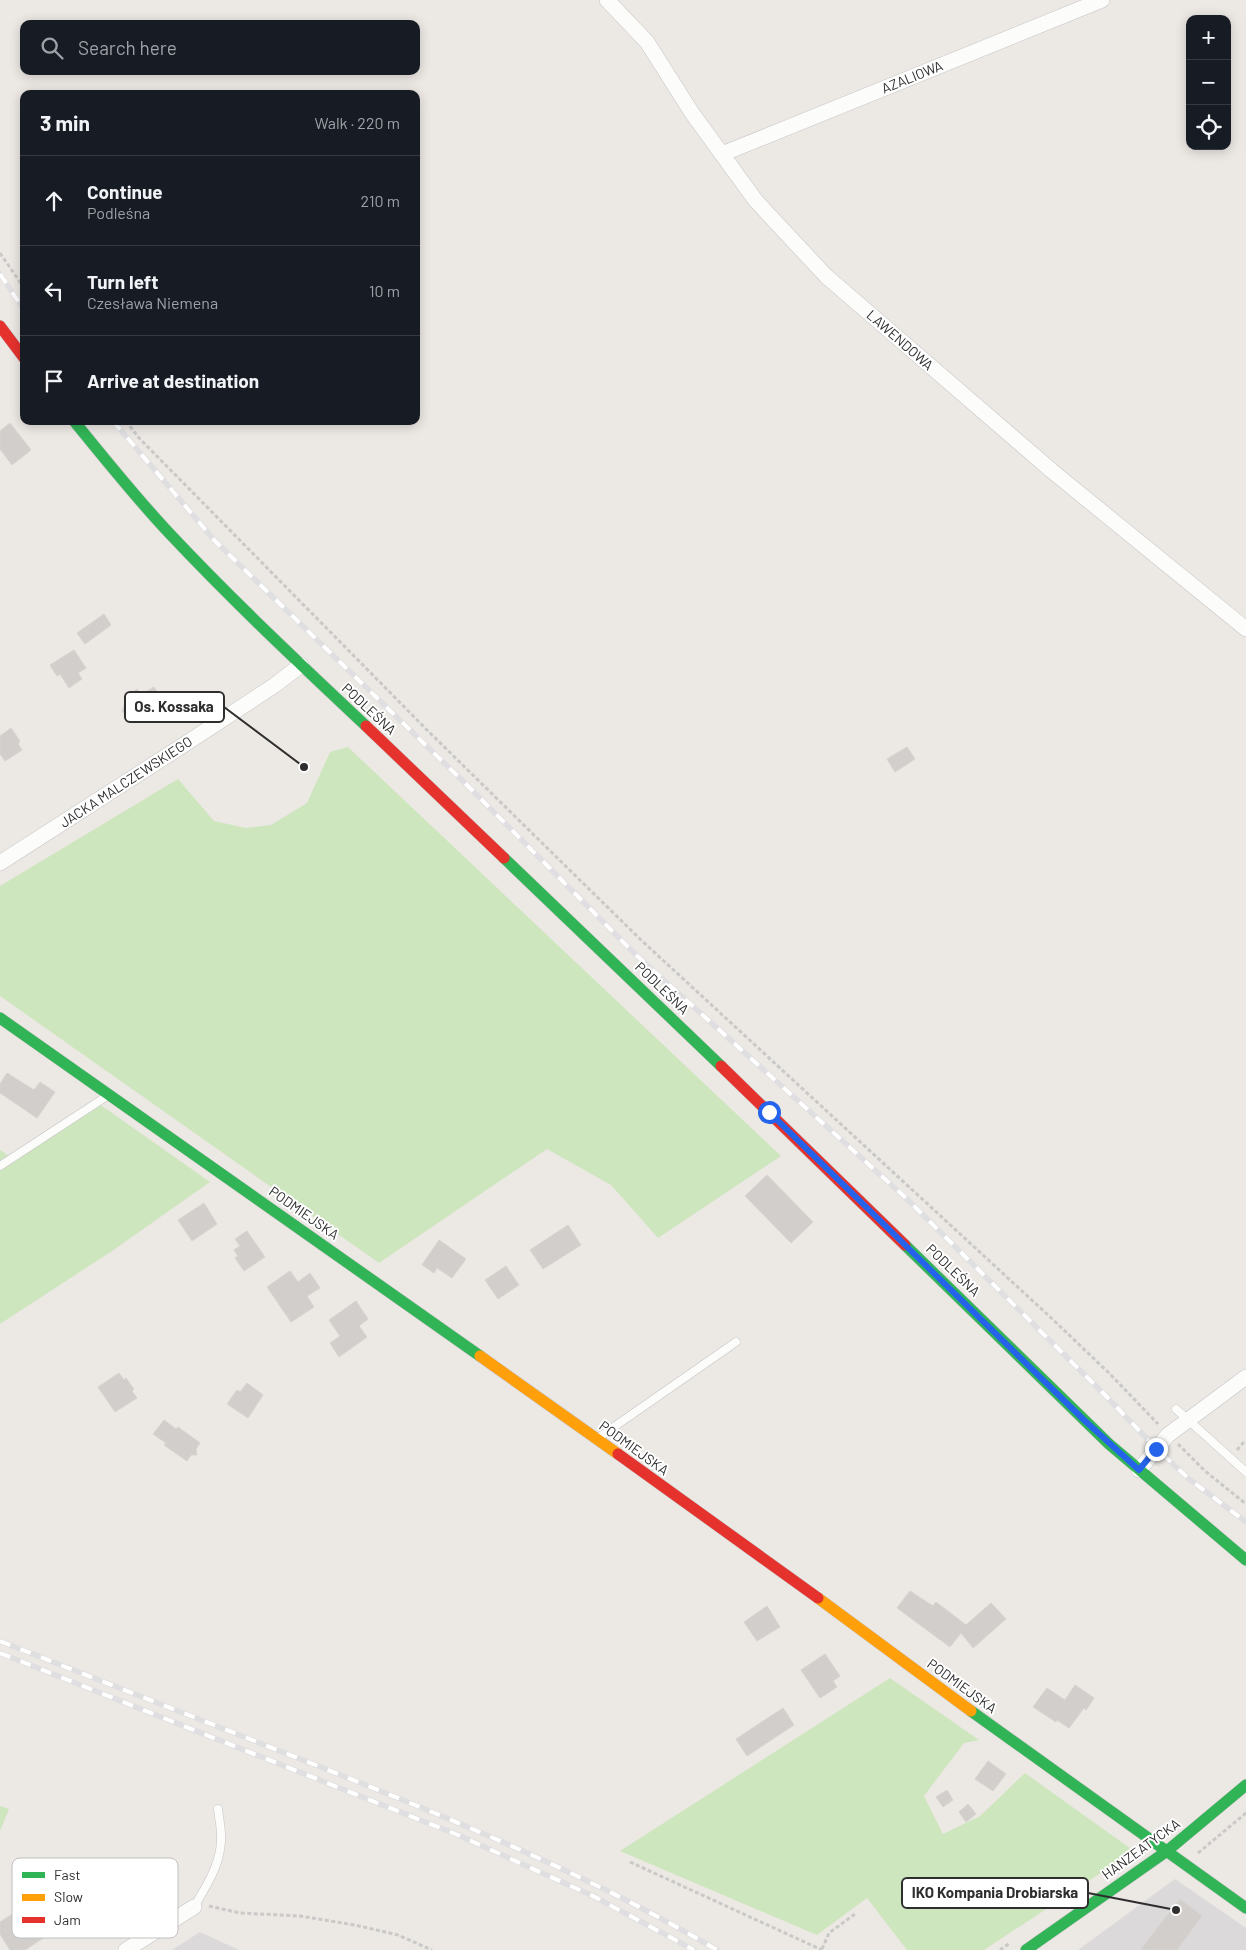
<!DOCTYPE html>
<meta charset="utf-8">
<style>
:root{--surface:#171b24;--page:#242831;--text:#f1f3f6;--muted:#9ea1a6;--line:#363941}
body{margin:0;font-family:Barlow,sans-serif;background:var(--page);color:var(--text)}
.controls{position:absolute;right:15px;top:15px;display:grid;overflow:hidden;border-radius:10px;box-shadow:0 2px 12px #0003}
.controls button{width:45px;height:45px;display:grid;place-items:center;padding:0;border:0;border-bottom:1px solid var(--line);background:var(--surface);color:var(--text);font:25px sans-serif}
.stop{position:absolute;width:15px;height:15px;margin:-11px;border:4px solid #2563eb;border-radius:50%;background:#fff}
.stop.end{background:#2563eb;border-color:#fff;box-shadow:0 1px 5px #0008}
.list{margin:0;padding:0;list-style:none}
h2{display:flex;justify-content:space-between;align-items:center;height:65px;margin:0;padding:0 20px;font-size:21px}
h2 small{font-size:16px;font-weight:400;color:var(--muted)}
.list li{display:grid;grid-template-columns:32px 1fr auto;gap:15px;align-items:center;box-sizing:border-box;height:90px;padding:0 20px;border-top:1px solid var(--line)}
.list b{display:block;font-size:19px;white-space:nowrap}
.list p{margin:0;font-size:16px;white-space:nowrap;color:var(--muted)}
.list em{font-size:16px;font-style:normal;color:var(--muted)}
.icon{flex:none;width:28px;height:28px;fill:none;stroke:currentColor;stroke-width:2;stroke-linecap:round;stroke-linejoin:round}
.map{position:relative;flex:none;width:1246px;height:1950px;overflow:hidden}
.search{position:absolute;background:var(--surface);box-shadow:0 2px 12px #0003;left:20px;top:20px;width:400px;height:55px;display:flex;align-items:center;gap:12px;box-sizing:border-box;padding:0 18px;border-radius:10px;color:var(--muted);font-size:19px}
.panel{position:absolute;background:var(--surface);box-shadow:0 2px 12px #0003;left:20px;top:90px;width:400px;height:335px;border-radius:10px}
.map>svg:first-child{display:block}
.industrial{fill:#dcd9db}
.green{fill:#cee6be}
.building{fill:#d1cecb;stroke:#d7d4d0}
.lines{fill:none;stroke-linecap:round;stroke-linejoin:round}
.lane-casing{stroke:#c5c4c5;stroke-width:9}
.street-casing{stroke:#c5c4c5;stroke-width:16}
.fast-casing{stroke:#c5c4c5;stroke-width:12}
.slow-casing{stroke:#c5c4c5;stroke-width:12}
.jam-casing{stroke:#c5c4c5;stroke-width:12}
.path{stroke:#c9c9c8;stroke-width:3;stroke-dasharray:4 2.5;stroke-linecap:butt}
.lane{stroke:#fcfcfb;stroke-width:8}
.street{stroke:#fcfcfb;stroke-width:15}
.fast{stroke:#30b455;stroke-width:11}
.slow{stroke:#ff9f0a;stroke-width:11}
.jam{stroke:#e5322d;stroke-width:11}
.rail-casing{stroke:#dfdfe1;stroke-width:5.5}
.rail{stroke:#fff;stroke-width:4;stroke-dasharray:11;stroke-linecap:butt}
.route{stroke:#2563eb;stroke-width:6}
.labels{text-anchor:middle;stroke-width:4;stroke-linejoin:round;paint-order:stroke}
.street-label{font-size:14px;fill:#2e2e2e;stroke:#fff}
.key{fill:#fff;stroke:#c0c0c0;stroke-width:1}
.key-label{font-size:14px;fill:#2e2e2e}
.leader{fill:none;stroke:#2e2e2e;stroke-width:2}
.callout-dot{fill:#2e2e2e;stroke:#fff;stroke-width:2}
.callout{fill:#fff;stroke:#2e2e2e;stroke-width:2}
.callout-label{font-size:15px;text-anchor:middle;font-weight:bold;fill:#2e2e2e}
</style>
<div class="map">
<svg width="1246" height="1950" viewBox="0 0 1246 1950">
<rect width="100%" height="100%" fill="#ece8e4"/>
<g class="industrial">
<path d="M1175,1879L1246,1928V1950H1078Z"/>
<path d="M200,1932L239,1950H172Z"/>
</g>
<g class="green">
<path d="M348,747L781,1156L658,1238L611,1185L547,1149L379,1263L0,996V886L178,779L214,821L246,828L271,825L307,803L330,752Z"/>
<path d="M95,1101L210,1182L112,1251L0,1324V1150L9,1156Z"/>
<path d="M890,1678L979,1740L964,1743L924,1796L943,1834L980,1816L1025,1773L1134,1851L984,1950H907L867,1898L817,1935L620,1851Z"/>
<path d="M0,1806L9,1809L0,1831Z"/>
</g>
<g class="building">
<path d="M10,423L31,450L12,465L0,449V431Z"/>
<path d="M104,614L111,625L85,644L77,633Z"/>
<path d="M74,650L86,668L78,673L82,679L69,688L60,674L57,676L50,665Z"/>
<path d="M154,687L162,700L150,708V710L134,720L129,714L122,712L127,696L137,689L141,695Z"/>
<path d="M11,728L20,741L18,744L22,750L5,761L0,754V736Z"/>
<path d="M907,747L915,759L895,772L887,759Z"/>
<path d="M7,1073L34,1090L40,1082L55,1092L37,1118L0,1093V1084Z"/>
<path d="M767,1175L813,1222L791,1243L745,1196Z"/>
<path d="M204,1203L217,1224L192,1241L178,1220Z"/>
<path d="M568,1225L581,1245L543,1269L530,1250Z"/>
<path d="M247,1231L265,1257L244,1271L235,1258L238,1256L234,1250L240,1246L235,1239Z"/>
<path d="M439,1240L466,1259L452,1278L437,1268L434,1273L422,1265Z"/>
<path d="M506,1266L519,1285L498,1299L485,1280Z"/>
<path d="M290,1271L298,1282L310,1273L320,1288L307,1296L314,1307L291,1322L267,1287Z"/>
<path d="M356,1301L368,1319L359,1326L367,1337L339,1357L330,1343L340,1336L329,1320Z"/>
<path d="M119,1373L124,1380L126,1378L134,1389L132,1391L137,1398L115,1412L98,1387Z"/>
<path d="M247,1383L263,1395L248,1418L227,1404L237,1390L240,1392Z"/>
<path d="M164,1420L176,1429L178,1427L200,1443L196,1449L197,1455H191L187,1461L164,1445L166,1443L153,1434Z"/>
<path d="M910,1591L933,1606L936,1602L966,1625L991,1603L1006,1619L973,1648L961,1633L950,1647L897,1608Z"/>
<path d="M767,1606L780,1627L757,1641L744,1622Z"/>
<path d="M825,1654L840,1676L833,1681L837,1687L820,1698L801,1670Z"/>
<path d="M1075,1685L1094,1698L1086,1710L1084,1708L1069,1728L1057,1720L1056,1722L1033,1707L1047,1688L1065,1700Z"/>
<path d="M783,1708L794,1725L747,1756L736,1739Z"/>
<path d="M988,1761L1006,1774L993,1791L975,1779Z"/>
<path d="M947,1790L953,1800L943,1807L936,1797Z"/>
<path d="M968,1804L976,1814L966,1822L959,1812Z"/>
<path d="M77,1872L97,1903L25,1950H10L0,1934V1922Z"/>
<path d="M1180,1899L1202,1916L1177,1950H1140Z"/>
</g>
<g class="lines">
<g class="lane-casing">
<g id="lane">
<path d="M0,1166L107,1096"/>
<path d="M1176,1409L1246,1472"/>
<path d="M598,1438L736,1342"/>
<path d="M194,1907C206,1886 220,1866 221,1841C222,1831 219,1819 218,1809"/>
</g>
</g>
<g class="street-casing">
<g id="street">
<path d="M607,0L647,42L692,113L756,201L826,276L1052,471L1246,629"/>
<path d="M722,154L1102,0"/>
<path d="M0,863L182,746L275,685L301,665"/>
<path d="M1139,1470L1168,1435L1246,1377"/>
<path d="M126,1950L194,1907"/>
</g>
</g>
<g class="fast-casing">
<g id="fast">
<path d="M74,421C105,459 136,498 170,534C233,601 300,664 366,726"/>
<path d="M504,858L721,1066"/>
<path d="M0,1018L480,1356"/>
<path d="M905,1245L1109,1444L1246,1560"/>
<path d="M971,1711L1246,1908"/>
<path d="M1026,1950L1167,1851L1246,1785"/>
</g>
</g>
<g class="slow-casing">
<g id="slow">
<path d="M480,1356L618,1454"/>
<path d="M818,1598L971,1711"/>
</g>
</g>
<g class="jam-casing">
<g id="jam">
<path d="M0,326L24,358"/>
<path d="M366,726L504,858"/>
<path d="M721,1066L905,1245"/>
<path d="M618,1454L818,1598"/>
</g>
</g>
<g class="path">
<path d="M0,253L24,288"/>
<path d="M126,421L139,438L427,730L641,940L1047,1314L1109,1373L1158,1424"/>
<path d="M1178,1444L1205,1471L1246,1504"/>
<path d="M1237,1450L1243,1443L1246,1445"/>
<path d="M1198,1853L1246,1813"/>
<path d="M630,1862L822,1950"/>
<path d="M209,1906L240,1913L300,1916L355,1925L398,1935L432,1950"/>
<path d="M822,1949L829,1933L855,1914"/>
<path d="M1000,1950L1010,1943"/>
</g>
<use href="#lane" class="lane"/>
<use href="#street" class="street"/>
<use href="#fast" class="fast"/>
<use href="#slow" class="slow"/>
<use href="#jam" class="jam"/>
<g class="rail-casing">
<g id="rail">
<path d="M0,274L24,310"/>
<path d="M113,421L215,541L471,789L636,955L906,1198L1102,1392L1157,1449L1189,1479L1246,1522"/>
<path d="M0,1641C106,1683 212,1724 318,1766C454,1820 590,1875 717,1950"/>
<path d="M0,1653L458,1835L593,1896L694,1950"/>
</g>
</g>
<use href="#rail" class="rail"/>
</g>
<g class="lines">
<path class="route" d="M769,1112L1084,1420L1139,1470L1156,1449"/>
</g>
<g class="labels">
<g class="street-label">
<text transform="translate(912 77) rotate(-22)" y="5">AZALIOWA</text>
<text transform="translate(900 340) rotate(41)" y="5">LAWENDOWA</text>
<text transform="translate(369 709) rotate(43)" y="5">PODLEŚNA</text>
<text transform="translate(126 782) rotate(-33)" y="5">JACKA MALCZEWSKIEGO</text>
<text transform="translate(662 988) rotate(44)" y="5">PODLEŚNA</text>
<text transform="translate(304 1213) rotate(35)" y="5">PODMIEJSKA</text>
<text transform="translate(953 1270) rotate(44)" y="5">PODLEŚNA</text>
<text transform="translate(634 1448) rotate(36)" y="5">PODMIEJSKA</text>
<text transform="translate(962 1686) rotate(36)" y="5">PODMIEJSKA</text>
<text transform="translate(1141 1849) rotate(-36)" y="5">HANZEATYCKA</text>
</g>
</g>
<rect x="12" y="1858" width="166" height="80" rx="8" class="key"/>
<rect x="22" y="1872" width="23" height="6" fill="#30b455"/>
<rect x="22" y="1894" width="23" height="7" fill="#ff9f0a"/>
<rect x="22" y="1917" width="23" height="6" fill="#e5322d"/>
<g class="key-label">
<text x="54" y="1880">Fast</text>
<text x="54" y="1902">Slow</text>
<text x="54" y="1925">Jam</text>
</g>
<path class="leader" d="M304 767L224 707M1176 1910L1088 1893"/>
<g class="callout-dot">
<circle cx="304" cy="767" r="5"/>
<circle cx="1176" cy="1910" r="5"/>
</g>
<g class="callout">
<rect x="125" y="692" width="99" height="30" rx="5"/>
<rect x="902" y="1878" width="186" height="30" rx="5"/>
</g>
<g class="callout-label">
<text x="174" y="712">Os. Kossaka</text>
<text x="995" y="1898">IKO Kompania Drobiarska</text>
</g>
</svg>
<div class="controls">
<button>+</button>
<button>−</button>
<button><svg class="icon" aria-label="locate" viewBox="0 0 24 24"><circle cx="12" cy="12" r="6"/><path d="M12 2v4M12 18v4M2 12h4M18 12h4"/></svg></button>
</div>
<div class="stop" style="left:769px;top:1112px"></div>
<div class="stop end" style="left:1156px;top:1449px"></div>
<div class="search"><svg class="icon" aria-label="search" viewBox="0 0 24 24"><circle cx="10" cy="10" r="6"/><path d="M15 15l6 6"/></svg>Search here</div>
<section class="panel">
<h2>3 min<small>Walk · 220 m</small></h2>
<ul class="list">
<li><svg class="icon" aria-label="ahead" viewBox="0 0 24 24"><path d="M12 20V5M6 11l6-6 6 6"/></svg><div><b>Continue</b><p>Podleśna</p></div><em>210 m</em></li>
<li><svg class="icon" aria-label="left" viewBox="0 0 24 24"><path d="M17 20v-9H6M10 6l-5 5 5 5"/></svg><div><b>Turn left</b><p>Czesława Niemena</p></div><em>10 m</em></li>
<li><svg class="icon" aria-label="arrive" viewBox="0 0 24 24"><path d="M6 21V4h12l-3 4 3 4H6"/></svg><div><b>Arrive at destination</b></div></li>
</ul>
</section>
</div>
